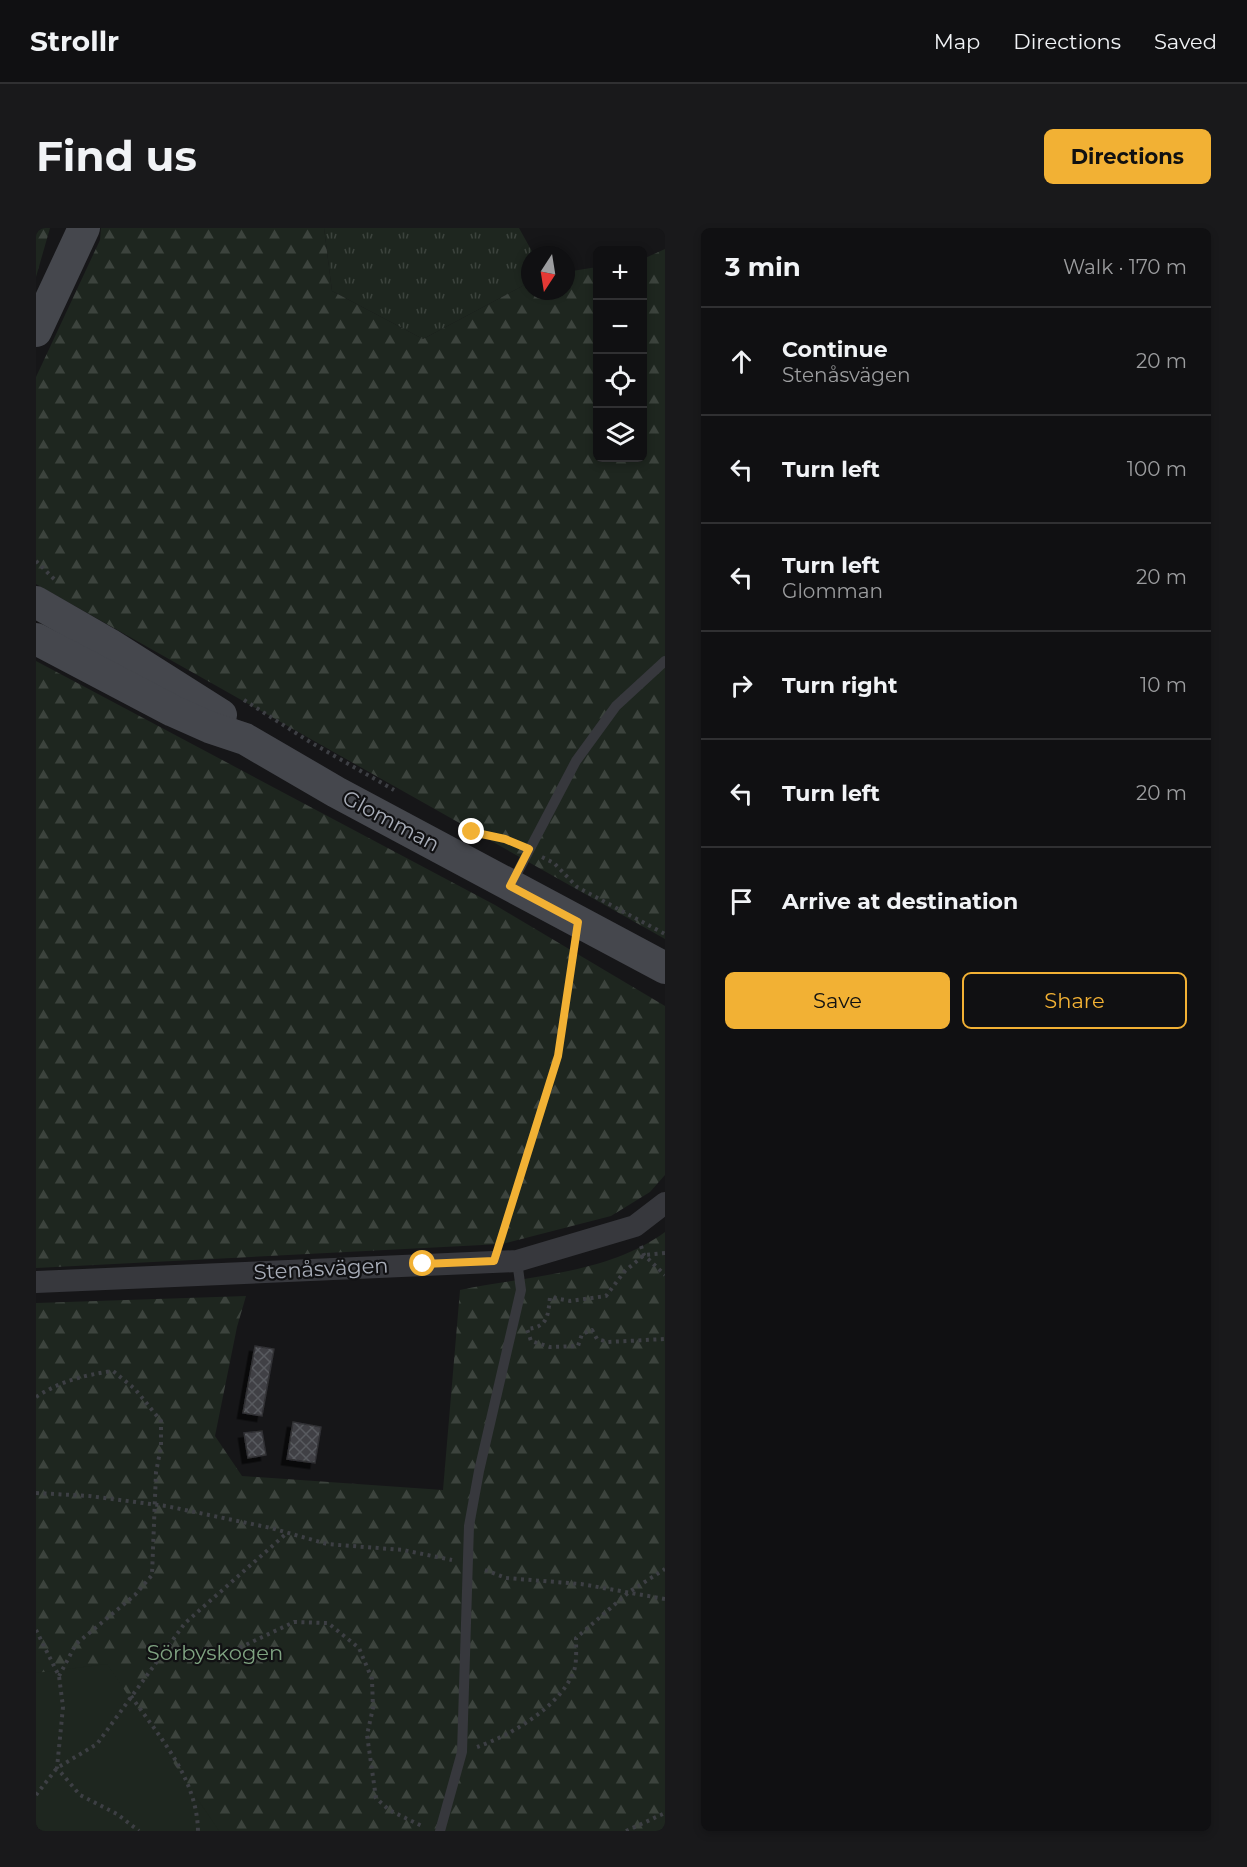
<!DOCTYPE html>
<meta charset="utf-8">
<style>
:root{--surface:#101012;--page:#19191b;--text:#f1f3f6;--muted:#9c9d9f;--line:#303032;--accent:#f2b134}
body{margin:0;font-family:Montserrat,sans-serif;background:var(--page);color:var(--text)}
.controls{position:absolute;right:18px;top:18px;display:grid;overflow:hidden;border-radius:9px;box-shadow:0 3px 9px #0003}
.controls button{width:54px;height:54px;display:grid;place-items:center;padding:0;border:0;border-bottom:2px solid var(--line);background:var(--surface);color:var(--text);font:30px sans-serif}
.compass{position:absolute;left:485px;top:18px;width:54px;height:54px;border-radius:50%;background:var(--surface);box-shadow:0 3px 9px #0003;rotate:192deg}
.stop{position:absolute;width:18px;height:18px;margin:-14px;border:4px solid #f2b134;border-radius:50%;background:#fff}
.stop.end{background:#f2b134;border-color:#fff;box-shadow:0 2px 6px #0008}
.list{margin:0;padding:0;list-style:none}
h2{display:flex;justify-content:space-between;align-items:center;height:78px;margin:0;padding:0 24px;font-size:26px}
h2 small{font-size:20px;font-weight:400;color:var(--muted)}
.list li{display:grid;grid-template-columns:39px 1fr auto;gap:18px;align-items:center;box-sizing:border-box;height:108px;padding:0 24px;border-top:2px solid var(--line)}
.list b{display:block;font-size:22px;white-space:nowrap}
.list p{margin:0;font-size:20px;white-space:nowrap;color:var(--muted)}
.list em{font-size:20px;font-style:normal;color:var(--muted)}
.actions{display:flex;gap:12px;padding:18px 24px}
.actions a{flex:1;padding:14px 0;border:2px solid var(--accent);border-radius:9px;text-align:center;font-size:21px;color:var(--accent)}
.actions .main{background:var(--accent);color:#111}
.icon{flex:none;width:33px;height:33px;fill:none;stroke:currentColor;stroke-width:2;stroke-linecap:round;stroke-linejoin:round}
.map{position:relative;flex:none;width:629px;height:1603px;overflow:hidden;border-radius:9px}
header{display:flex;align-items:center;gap:36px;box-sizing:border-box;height:84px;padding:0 30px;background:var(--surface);border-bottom:2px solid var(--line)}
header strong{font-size:28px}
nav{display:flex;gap:33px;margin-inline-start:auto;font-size:21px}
.intro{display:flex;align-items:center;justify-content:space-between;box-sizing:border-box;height:144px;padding:0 36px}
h1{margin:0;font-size:42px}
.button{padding:15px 27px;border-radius:9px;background:var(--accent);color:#111;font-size:21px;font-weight:700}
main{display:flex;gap:36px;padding:0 36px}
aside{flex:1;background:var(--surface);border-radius:9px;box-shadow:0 3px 9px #0003}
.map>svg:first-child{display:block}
.grass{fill:url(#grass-tufts)}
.forest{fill:url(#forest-firs)}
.park{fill:#1e261f}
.building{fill:url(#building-cross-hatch);stroke:#303034;stroke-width:1.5;filter:url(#shadow)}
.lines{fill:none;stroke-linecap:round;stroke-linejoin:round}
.path{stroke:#3d3f44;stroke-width:4;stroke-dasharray:3 4.5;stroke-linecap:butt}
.service{stroke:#37383d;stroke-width:10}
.minor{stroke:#37383d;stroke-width:22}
.secondary{stroke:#45474d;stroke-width:32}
.route{stroke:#f2b134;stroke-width:8}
.labels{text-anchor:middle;stroke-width:4.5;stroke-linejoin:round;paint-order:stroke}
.street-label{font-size:21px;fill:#a8adb8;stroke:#111113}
.park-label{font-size:21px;fill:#7fa381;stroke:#111113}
</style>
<header>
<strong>Strollr</strong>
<nav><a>Map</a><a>Directions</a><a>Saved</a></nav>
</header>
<div class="intro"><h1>Find us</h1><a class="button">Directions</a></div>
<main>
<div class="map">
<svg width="629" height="1603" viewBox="0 0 629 1603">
<defs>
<pattern id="grass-tufts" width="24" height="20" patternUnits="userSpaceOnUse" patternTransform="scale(1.5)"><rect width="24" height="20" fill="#1e261f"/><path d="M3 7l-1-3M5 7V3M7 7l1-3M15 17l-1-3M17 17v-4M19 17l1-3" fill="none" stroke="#3c433d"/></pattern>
<pattern id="forest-firs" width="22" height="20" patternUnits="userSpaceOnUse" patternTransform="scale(1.5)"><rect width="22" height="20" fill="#1e261f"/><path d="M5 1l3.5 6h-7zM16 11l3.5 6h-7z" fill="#3c433d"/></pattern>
<pattern id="building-cross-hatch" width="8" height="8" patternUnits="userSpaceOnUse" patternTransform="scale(1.5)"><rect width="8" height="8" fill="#404145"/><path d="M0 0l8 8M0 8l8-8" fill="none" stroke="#595a5e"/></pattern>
<filter id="shadow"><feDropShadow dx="-5.5" dy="5.5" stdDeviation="0" flood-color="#0009"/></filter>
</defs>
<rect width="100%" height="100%" fill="#161618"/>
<path class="grass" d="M288,0H483L498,27H494V54L387,111L296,63Z"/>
<g class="forest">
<path d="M0,0H14L0,49Z"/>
<path d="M65,0H288L296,63L387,111L494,54V63H530V44L561,39L562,230H606L607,31L629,21V711L0,356V149L64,12Z"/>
<path d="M0,433L459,677L629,778V947L614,964L575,988L466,1016L0,1040Z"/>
<path d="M629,1004V1603H0V1075L210,1068L201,1099L179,1208L206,1248L407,1262L424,1062C491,1048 572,1046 629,1004Z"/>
</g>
<path class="park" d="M71,1436L183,1603H0V1445Z"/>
<g class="building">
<path d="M219,1118L238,1121L226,1188L207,1185Z"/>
<path d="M257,1194L285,1199L279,1235L251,1231Z"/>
<path d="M226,1203L230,1227L212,1230L208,1205Z"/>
</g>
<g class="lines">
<g class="path">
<path d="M0,333L19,352"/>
<path d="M208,472L274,514L358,562"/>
<path d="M436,604L478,614"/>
<path d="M506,629L518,635L541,659L629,706"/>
<path d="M464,1012L522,828L538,721"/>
<path d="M605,1018L608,1027L629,1047"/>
<path d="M629,1025L608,1027L588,1044L570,1068L534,1073L514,1069C512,1088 512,1099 491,1101L495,1113L514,1119L542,1118L546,1106L556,1102L561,1111L572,1114L629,1111"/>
<path d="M0,1169C25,1153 48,1147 77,1143L99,1161L125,1193V1219L120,1244L116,1347L99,1367L40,1416L23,1448"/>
<path d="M0,1265L53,1268L130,1278L235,1300L291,1316L367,1322L416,1332"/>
<path d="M449,1342L470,1350L545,1356L629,1371"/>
<path d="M0,1402L23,1448L27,1479L21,1540L44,1567L81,1586L103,1603"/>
<path d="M129,1422L201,1421L258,1394L292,1395L323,1420L336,1451L337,1480L331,1507L340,1570L353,1582L388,1599"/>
<path d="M95,1468C124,1510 161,1550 162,1603"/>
<path d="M441,1519C475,1507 524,1479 538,1443C541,1434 540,1420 540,1410L593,1364L629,1341"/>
<path d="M0,1567L21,1540L61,1516L149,1395L251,1305"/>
<path d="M590,1603L629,1585"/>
</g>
<g class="service">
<path d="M476,655L540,533L580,478L629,433"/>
<path d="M404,1603L426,1524L433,1298L443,1243L485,1062L481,1033"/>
</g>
<path class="minor" d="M0,1054L481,1033L599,998L629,975"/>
<g class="secondary">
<path d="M0,103L48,0"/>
<path d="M0,374L73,416L185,487"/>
<path d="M0,411L137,483L173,499L209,511L300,564L629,740"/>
</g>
</g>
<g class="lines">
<path class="route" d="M387,1036L458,1033L522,828L542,694L474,658L493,621L469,611L436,604"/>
</g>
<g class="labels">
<g class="street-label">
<text transform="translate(355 593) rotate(28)" y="7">Glomman</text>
<text transform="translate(285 1041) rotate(-3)" y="7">Stenåsvägen</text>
</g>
<g class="park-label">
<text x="179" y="1432">Sörbyskogen</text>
</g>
</g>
</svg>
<div class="controls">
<button>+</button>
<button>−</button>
<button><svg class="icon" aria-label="locate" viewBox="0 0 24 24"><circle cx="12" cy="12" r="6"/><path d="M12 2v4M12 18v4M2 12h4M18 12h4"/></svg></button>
<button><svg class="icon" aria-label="layers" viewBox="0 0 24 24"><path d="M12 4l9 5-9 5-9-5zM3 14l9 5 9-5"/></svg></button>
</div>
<svg class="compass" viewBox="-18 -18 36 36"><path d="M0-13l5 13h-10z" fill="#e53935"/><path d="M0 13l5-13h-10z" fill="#9c9d9f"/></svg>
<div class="stop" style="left:387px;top:1036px"></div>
<div class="stop end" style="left:436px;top:604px"></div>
</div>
<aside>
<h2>3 min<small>Walk · 170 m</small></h2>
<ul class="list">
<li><svg class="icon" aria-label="ahead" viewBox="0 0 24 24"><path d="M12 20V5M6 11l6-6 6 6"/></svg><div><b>Continue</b><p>Stenåsvägen</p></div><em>20 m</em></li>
<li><svg class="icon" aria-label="left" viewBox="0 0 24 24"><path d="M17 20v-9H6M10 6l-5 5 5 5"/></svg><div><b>Turn left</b></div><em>100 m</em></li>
<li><svg class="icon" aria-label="left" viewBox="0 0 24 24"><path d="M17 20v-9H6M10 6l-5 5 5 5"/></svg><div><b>Turn left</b><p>Glomman</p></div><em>20 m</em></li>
<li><svg class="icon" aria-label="right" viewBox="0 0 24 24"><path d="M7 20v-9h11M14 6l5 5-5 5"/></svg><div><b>Turn right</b></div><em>10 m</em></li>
<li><svg class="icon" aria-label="left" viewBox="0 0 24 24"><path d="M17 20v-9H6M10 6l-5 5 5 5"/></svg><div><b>Turn left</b></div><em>20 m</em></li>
<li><svg class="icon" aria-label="arrive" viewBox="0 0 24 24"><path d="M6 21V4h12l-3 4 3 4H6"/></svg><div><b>Arrive at destination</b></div></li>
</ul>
<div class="actions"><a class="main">Save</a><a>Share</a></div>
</aside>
</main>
